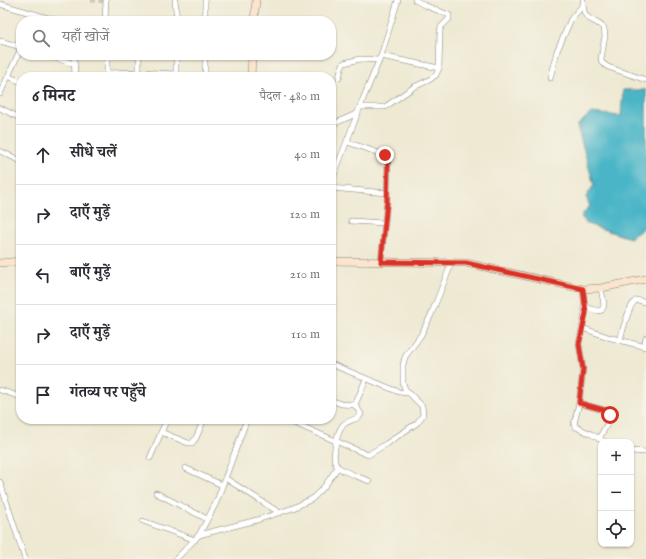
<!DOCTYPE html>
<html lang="hi">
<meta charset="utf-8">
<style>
:root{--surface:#fff;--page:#f7f7f7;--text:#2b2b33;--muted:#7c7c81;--line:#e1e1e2}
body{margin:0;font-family:"IM FELL English","Noto Serif Devanagari",serif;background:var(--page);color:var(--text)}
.controls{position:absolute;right:12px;bottom:12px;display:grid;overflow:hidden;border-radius:8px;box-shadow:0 1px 3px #0004}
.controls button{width:36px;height:36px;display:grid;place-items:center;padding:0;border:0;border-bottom:1px solid var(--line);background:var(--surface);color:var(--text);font:20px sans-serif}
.stop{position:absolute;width:12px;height:12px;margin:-9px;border:3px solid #d93025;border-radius:50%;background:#fff}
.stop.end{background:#d93025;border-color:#fff;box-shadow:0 1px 4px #0008}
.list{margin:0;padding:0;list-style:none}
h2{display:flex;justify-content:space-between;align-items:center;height:52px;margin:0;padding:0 16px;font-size:17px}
h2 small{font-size:13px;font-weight:400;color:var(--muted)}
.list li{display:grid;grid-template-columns:26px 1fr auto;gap:12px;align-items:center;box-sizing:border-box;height:60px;padding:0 16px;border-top:1px solid var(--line)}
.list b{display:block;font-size:15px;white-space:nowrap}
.list em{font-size:13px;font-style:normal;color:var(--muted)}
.icon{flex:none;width:22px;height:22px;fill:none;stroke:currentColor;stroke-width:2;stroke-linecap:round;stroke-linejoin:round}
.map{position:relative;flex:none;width:646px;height:559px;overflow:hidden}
.search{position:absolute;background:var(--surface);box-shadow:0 1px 3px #0004;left:16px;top:16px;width:320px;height:44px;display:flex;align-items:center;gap:10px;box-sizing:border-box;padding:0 14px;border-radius:16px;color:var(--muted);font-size:15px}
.panel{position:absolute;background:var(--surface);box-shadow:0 1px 3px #0004;left:16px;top:72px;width:320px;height:352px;border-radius:16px}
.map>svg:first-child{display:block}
.water{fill:#4ab5c7;stroke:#336872}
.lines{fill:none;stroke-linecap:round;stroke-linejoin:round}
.street-tunnel{stroke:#cecab7;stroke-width:5;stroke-dasharray:5 2.5;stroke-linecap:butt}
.street-casing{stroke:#858277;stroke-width:6}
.secondary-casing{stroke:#858277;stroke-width:8}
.street{stroke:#fff;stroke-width:5}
.secondary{stroke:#fce5cf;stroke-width:7}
.route{stroke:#d93025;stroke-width:5}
</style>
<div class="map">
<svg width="646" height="559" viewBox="0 0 646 559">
<rect width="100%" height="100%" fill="#f7f3e8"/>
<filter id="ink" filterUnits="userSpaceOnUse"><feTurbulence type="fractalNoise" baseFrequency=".025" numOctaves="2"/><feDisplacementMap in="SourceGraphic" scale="8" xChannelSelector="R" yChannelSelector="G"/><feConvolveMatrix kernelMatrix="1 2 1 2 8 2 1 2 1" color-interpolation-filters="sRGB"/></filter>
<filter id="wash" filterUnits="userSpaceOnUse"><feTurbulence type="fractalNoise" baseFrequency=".012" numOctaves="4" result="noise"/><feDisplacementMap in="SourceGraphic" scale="16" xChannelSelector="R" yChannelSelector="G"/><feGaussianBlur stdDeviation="0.9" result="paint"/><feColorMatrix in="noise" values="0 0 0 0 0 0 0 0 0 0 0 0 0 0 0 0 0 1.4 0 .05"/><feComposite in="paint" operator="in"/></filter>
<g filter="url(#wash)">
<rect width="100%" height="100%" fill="#eee9d2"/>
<path class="water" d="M623,90H646V226L630,238L587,224L581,216L590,206L586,197L594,185L577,126L591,113L621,116Z"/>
</g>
<g filter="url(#ink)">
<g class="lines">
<path class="street-tunnel" d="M91,0L106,1"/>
<g class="street-casing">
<g id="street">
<path d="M175,0L177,21"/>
<path d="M583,0C583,24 592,16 604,28L605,36L601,59L602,63L608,67L646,80"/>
<path d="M0,4L58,21"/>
<path d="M105,21L106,0"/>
<path d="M205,21V0"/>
<path d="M0,41L21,47"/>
<path d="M46,55L74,64"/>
<path d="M74,55L75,77"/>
<path d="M107,55V77"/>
<path d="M205,55V77"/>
<path d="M381,56L439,68"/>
<path d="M139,72L175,74"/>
<path d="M107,73L139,72V55"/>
<path d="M8,76L21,82"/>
<path d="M176,76V55"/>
<path d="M339,78L341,69L344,63L360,59L379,60"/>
<path d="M550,78L557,51L571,19L583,5"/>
<path d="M0,94L21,48"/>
<path d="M360,107H385L414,87L429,80L436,75L439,68L440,31L441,27L449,19V15L424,5L415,0"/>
<path d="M0,108L18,117H21"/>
<path d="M331,125L358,113"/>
<path d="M347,142L385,155L388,157L387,201L381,262"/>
<path d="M0,151L21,161"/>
<path d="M331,183L363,99L381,56L398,0"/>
<path d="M331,188L387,193"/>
<path d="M351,221L385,223"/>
<path d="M583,289L585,313L579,344L583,369L579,403L574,424L576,427L591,434L605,442"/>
<path d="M585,307L598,311L602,310L604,305L601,288"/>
<path d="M582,328L608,337L646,347"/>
<path d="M620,340C622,333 630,301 637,300C639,300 643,302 646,302"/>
<path d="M644,346L646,338"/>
<path d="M331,364L399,392L408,393"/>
<path d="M366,379L355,405L361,414L359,417C354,420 347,421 343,425C337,432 330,461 338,467C345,473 360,477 369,481"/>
<path d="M0,390L21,397"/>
<path d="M331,400L341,404L355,405"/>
<path d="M579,403L610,412L608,422L599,439"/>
<path d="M285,419L368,455L386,444L417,423L423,415L422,406L405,389L403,383V365L405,357L421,335L431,315L452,262"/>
<path d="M161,432L188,443H192L196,438L204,419"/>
<path d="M631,451L646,452"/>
<path d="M150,458L167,419"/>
<path d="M185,468L222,485"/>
<path d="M225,478L280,513"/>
<path d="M0,482L25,559"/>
<path d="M156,493L207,519"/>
<path d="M143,521L195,540"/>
<path d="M199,535L257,520L293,508L312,499L324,487L338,467"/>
<path d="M176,559L199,535L216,503L247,419"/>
</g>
</g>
<g class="secondary-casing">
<g id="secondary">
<path d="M254,21L256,0"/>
<path d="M251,77L252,55"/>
<path d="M331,261L466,263L583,289L601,288L646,279"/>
<path d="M0,263L21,261"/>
</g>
</g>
<use href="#street" class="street"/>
<use href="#secondary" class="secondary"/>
</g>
</g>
<g class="lines" filter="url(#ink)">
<path class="route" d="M385,155L388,157V161L387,201L381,262L466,263L583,289L586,313L579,344L583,369L579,403L608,411L610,415"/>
</g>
</svg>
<div class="controls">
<button>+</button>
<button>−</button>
<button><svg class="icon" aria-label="locate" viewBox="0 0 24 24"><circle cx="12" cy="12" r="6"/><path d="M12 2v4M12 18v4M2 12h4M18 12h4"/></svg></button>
</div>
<div class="stop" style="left:610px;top:415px"></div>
<div class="stop end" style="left:385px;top:155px"></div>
<div class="search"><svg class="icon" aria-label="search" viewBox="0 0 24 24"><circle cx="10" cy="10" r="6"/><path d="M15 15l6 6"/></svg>यहाँ खोजें</div>
<section class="panel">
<h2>6 मिनट<small>पैदल · 480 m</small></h2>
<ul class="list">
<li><svg class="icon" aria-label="ahead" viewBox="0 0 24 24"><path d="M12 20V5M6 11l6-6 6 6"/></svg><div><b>सीधे चलें</b></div><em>40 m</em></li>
<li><svg class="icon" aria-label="right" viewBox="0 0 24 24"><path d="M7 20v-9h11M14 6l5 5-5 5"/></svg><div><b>दाएँ मुड़ें</b></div><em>120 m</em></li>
<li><svg class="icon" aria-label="left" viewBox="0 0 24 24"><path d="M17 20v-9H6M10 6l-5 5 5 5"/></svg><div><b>बाएँ मुड़ें</b></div><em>210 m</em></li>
<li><svg class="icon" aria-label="right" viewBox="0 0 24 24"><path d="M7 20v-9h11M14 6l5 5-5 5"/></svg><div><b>दाएँ मुड़ें</b></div><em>110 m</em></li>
<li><svg class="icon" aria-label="arrive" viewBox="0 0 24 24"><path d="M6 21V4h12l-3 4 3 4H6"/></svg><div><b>गंतव्य पर पहुँचे</b></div></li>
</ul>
</section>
</div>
